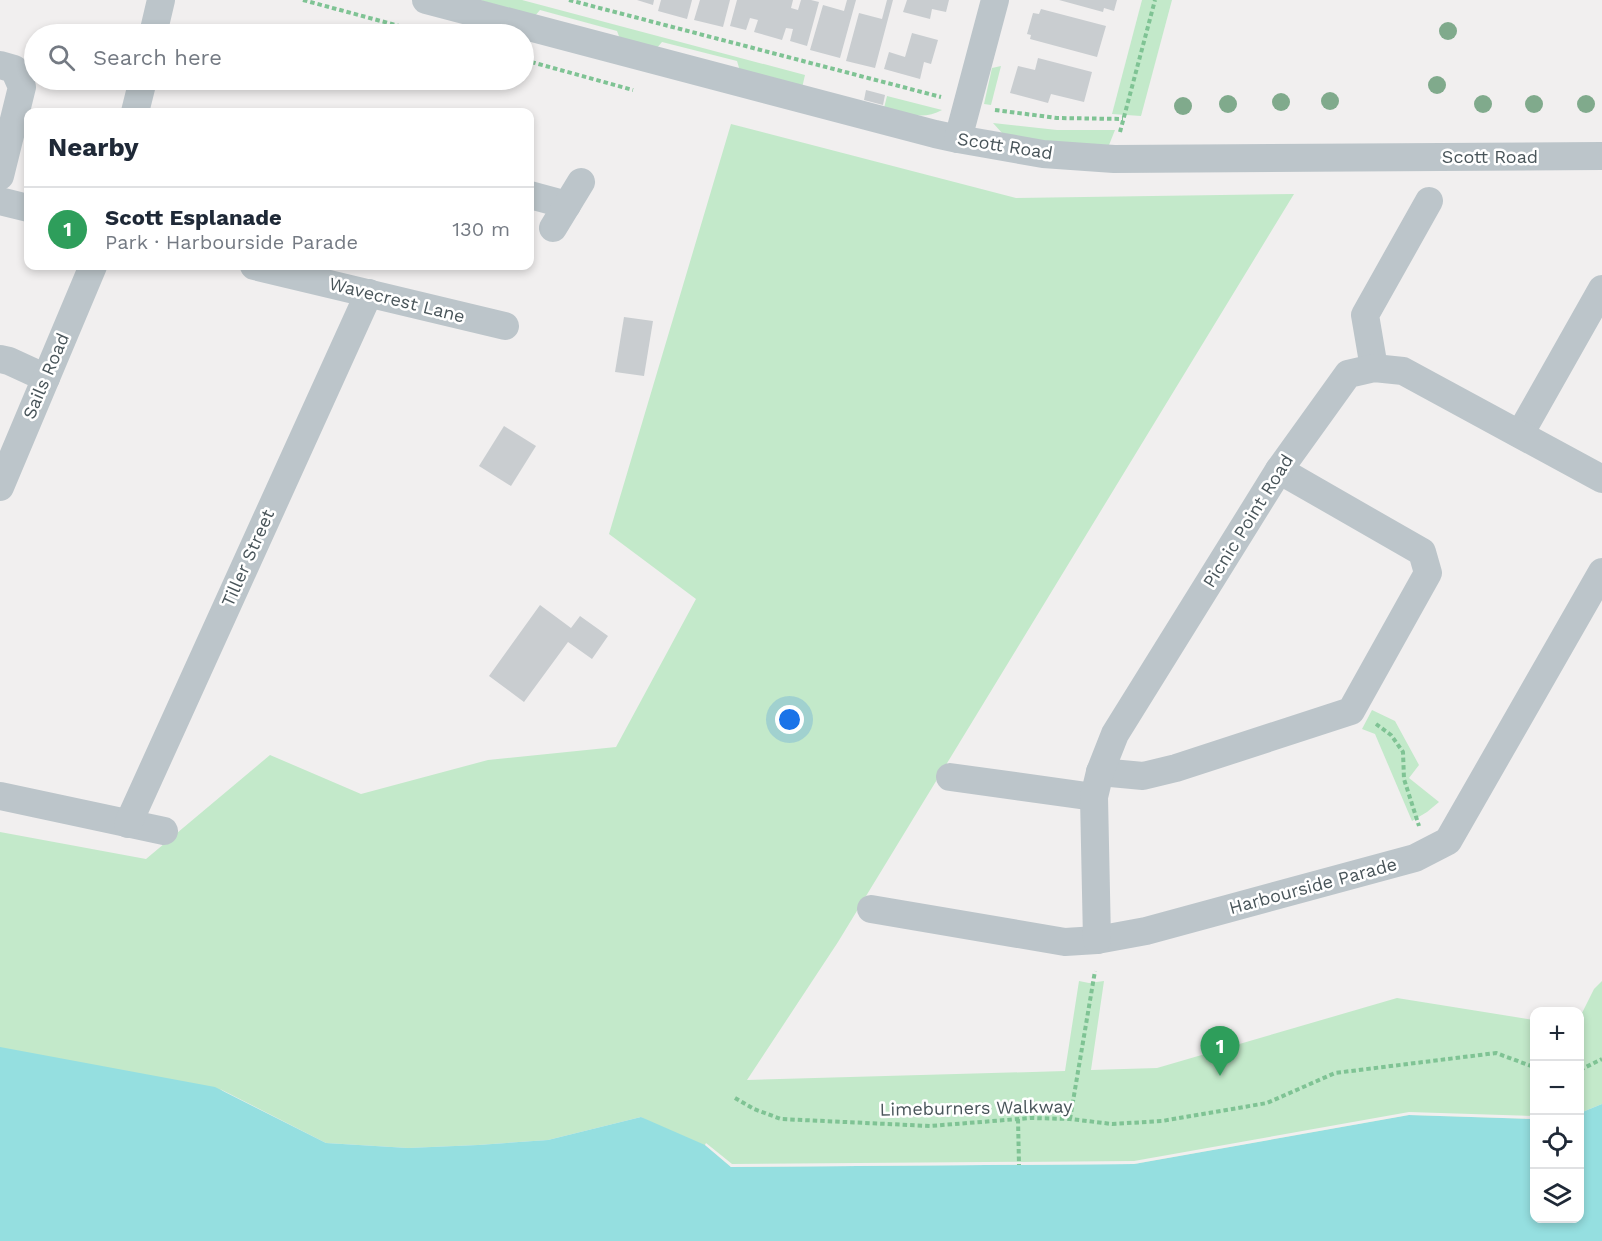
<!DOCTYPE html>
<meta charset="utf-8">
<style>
:root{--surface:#fff;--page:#f6f6f7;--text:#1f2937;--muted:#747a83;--line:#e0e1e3;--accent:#0b8043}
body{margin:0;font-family:"Work Sans",sans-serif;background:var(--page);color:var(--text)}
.controls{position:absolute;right:18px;bottom:18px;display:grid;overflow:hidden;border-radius:12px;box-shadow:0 3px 9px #0003}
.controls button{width:54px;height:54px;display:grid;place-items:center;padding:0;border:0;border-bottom:2px solid var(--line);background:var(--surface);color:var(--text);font:30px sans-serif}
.you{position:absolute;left:790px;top:720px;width:21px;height:21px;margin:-15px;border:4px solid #fff;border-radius:50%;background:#1a73e8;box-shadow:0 0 0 9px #1a73e833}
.badge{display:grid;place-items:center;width:39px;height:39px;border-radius:50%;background:var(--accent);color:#fff;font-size:20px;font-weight:700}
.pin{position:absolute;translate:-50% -50px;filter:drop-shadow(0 2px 3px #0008)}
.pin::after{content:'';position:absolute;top:32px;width:21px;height:18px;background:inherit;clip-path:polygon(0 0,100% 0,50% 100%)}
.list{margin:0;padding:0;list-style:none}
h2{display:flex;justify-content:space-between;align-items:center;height:78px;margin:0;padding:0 24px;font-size:26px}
h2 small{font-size:20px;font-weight:400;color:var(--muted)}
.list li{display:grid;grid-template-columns:39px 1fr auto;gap:18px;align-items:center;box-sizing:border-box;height:84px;padding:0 24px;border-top:2px solid var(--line)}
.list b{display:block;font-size:22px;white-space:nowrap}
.list p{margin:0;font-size:20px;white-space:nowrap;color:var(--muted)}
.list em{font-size:20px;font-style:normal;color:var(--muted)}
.icon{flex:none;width:33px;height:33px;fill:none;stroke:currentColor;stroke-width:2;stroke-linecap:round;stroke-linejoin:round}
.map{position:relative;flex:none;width:1602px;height:1241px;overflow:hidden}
.search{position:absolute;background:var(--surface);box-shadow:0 3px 9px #0003;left:24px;top:24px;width:510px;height:66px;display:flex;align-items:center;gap:15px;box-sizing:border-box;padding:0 21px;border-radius:33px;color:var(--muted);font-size:22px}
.panel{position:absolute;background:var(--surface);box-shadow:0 3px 9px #0003;left:24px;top:108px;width:510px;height:162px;border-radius:12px}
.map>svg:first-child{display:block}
.green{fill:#c3e9ca}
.water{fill:#95dfe0}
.pier{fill:#f1efef}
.building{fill:#c9cdd0}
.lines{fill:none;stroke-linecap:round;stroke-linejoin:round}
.path{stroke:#7fc394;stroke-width:4;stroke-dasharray:4.5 3;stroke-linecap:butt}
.minor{stroke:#bcc5ca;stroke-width:28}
.tree{fill:#80aa8c}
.labels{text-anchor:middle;stroke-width:5;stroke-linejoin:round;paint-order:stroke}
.street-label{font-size:18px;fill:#49555a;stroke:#fff}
</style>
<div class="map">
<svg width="1602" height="1241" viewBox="0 0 1602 1241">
<rect width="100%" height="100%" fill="#f1efef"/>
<g class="green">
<path d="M480,0H522L805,75L802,88L740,71L737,61L662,42L656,49L620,39L617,31L540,10L534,17Z"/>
<path d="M1142,0H1172L1141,116L1112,114Z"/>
<path d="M1001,66L991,105L984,104L992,68Z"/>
<path d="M887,96L942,110C923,121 904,113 884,108Z"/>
<path d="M993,123L1057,130H1115L1109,145L1057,144L1002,133Z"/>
<path d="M731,124L1016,198L1294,194L838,942L747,1080L1065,1071L1079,981L1089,983L1104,981L1091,1070L1157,1068L1397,998L1534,1020V1119H1516L1134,1164L731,1167L641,1117L548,1140L478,1145L408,1148L326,1143L220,1089L329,1172L1534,1218H1580L1602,1241H0V832L146,859L270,755L361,794L488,760L616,747L696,599L609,534Z"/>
<path d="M1372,710L1395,721L1419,765L1409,778L1439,802L1427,812L1412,821L1375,734L1362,729Z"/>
<path d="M1602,981V1104L1580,1113V1017L1594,989Z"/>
</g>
<path class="water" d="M0,1047L215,1087L326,1143L408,1148L478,1145L548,1140L641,1117L705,1145L731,1167L1134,1164L1409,1115L1534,1119V1218H1580V1113L1602,1104V1241H0Z"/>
<path class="pier" d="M1409,1112L1534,1116V1119L1409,1115L1134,1164L731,1167L705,1145L706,1143L732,1164L1134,1161Z"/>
<g class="building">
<path d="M637,0H654L653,5Z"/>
<path d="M661,0H692L687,19L658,11Z"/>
<path d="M700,0H730L723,27L694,20Z"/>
<path d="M737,0H793L791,8L798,10L801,0H811L819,2L807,46L790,41L793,29L786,28L782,40L754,32L758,20L750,18L746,30L730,26Z"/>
<path d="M847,0H856L840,58L810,50L823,5L844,11Z"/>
<path d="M887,0H893L875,68L846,61L859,13L882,19Z"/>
<path d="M907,0H949L946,12L932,9L930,19L903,12Z"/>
<path d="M1059,0H1117L1114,11L1104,8L1103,12Z"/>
<path d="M1041,9L1106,26L1097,57L1030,39L1031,35L1027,34L1033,13L1039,14Z"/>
<path d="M912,33L938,40L931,64L924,62L920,79L884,69L889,52L905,57Z"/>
<path d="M1038,58L1092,72L1084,102L1051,94L1048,103L1010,93L1018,66L1035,70Z"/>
<path d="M866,90L885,95L883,105L864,100Z"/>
<path d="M624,317L653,321L644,376L615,372Z"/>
<path d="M504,426L536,446L511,486L479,466Z"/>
<path d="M540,605L571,628L580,616L608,636L592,659L568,642L524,702L489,676Z"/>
</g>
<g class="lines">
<g class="path">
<path d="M303,0L429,34"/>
<path d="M569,0L941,97"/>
<path d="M524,60L633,90"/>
<path d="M995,110L1057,118L1123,119"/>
<path d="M1120,132L1155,0"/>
<path d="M1376,724L1391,735L1403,752L1404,779L1419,826"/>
<path d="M1580,1070L1602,1059"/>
<path d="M735,1098L754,1109L781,1119L930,1126L1031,1118L1070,1119L1112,1124L1162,1121L1267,1103L1335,1073L1496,1053L1534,1067"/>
<path d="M1018,1119L1019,1165"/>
<path d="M1070,1119L1095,971"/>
</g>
<g class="minor">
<path d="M426,0L935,134L958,139L1043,154L1114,159L1602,156"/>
<path d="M153,34L161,0"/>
<path d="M0,65L14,69L22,87L0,176"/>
<path d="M135,112L143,80"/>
<path d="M958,139L995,0"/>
<path d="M530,195L567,205"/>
<path d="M0,201L28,208"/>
<path d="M553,228L581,182"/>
<path d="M254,266L505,326"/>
<path d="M0,359L9,361L46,378"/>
<path d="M1374,368L1365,315L1429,201"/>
<path d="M1520,434L1602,289"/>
<path d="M0,487L93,266"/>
<path d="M1100,772L1143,776L1176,768L1351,711L1428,573L1422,552L1279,470"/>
<path d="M950,777L1094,797"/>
<path d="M0,796L164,831"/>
<path d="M128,824L369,293"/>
<path d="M871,909L1065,942L1097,940L1146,931L1415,858L1448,841L1602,572"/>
<path d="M1097,940L1094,797L1100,772L1115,734L1279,470L1348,374L1374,368L1403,371L1602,479"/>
</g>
</g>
<g class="tree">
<circle cx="1448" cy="31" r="9"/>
<circle cx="1437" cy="85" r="9"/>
<circle cx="1330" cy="101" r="9"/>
<circle cx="1281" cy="102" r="9"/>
<circle cx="1228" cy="104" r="9"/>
<circle cx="1483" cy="104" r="9"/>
<circle cx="1534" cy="104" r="9"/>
<circle cx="1586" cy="104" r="9"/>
<circle cx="1183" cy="106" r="9"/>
</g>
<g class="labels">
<g class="street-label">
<text transform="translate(1005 146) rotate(9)" y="6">Scott Road</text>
<text x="1490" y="163">Scott Road</text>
<text transform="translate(397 300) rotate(14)" y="6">Wavecrest Lane</text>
<text transform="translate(46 376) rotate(-67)" y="6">Sails Road</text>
<text transform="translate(1248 521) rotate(-58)" y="6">Picnic Point Road</text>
<text transform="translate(248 558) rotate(-66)" y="6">Tiller Street</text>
<text transform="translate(1313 886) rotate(-15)" y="6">Harbourside Parade</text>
<text transform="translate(976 1108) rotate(-1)" y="6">Limeburners Walkway</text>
</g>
</g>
</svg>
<div class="controls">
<button>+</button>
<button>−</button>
<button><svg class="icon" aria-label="locate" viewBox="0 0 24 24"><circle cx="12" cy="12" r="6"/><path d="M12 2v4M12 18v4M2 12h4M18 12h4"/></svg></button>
<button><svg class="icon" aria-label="layers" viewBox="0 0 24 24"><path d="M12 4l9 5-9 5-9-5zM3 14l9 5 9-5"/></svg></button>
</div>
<div class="you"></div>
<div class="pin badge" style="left:1220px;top:1076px;background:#2e9e5b">1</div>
<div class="search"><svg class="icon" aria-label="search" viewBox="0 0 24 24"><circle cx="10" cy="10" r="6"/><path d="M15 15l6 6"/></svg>Search here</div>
<section class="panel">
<h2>Nearby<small></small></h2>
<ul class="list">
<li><span class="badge" style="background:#2e9e5b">1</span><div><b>Scott Esplanade</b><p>Park · Harbourside Parade</p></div><em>130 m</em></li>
</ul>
</section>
</div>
